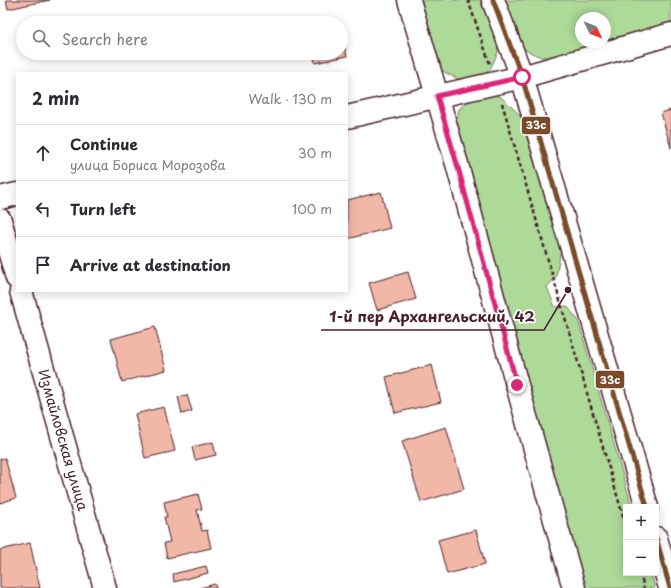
<!DOCTYPE html>
<meta charset="utf-8">
<style>
:root{--surface:#fff;--page:#f2f2f3;--text:#2b2b33;--muted:#7c7c81;--line:#e1e1e2}
body{margin:0;font-family:"Playpen Sans",sans-serif;background:var(--page);color:var(--text)}
.controls{position:absolute;right:12px;bottom:12px;display:grid;overflow:hidden;border-radius:0px;box-shadow:0 2px 10px #0003}
.controls button{width:36px;height:36px;display:grid;place-items:center;padding:0;border:0;border-bottom:1px solid var(--line);background:var(--surface);color:var(--text);font:20px sans-serif}
.compass{position:absolute;left:575px;top:12px;width:36px;height:36px;border-radius:50%;background:var(--surface);box-shadow:0 2px 10px #0003;rotate:133deg}
.stop{position:absolute;width:12px;height:12px;margin:-9px;border:3px solid #db2777;border-radius:50%;background:#fff}
.stop.end{background:#db2777;border-color:#fff;box-shadow:0 1px 4px #0008}
.list{margin:0;padding:0;list-style:none}
h2{display:flex;justify-content:space-between;align-items:center;height:52px;margin:0;padding:0 16px;font-size:17px}
h2 small{font-size:13px;font-weight:400;color:var(--muted)}
.list li{display:grid;grid-template-columns:26px 1fr auto;gap:12px;align-items:center;box-sizing:border-box;height:56px;padding:0 16px;border-top:1px solid var(--line)}
.list b{display:block;font-size:15px;white-space:nowrap}
.list p{margin:0;font-size:13px;white-space:nowrap;color:var(--muted)}
.list em{font-size:13px;font-style:normal;color:var(--muted)}
.icon{flex:none;width:22px;height:22px;fill:none;stroke:currentColor;stroke-width:2;stroke-linecap:round;stroke-linejoin:round}
.map{position:relative;flex:none;width:671px;height:588px;overflow:hidden}
.search{position:absolute;background:var(--surface);box-shadow:0 2px 10px #0003;left:16px;top:16px;width:332px;height:44px;display:flex;align-items:center;gap:10px;box-sizing:border-box;padding:0 14px;border-radius:22px;color:var(--muted);font-size:15px}
.panel{position:absolute;background:var(--surface);box-shadow:0 2px 10px #0003;left:16px;top:72px;width:332px;height:220px;border-radius:0px}
.map>svg:first-child{display:block}
.green{fill:#adda99;stroke:#7c7c62;fill-rule:evenodd}
.building{fill:#f1b8a8;stroke:#4a1f2b}
.lines{fill:none;stroke-linecap:round;stroke-linejoin:round}
.street-casing{stroke:#4a1f2b;stroke-width:25}
.secondary-casing{stroke:#4a1f2b;stroke-width:25}
.path{stroke:#4a1f2b;stroke-width:2.5;stroke-dasharray:4 3;stroke-linecap:butt}
.street{stroke:#fff;stroke-width:22}
.secondary{stroke:#fff;stroke-width:22}
.bus-1-casing{stroke:#fff;stroke-width:8}
.bus-1{stroke:#7a4b2a;stroke-width:5}
.route{stroke:#db2777;stroke-width:5}
.labels{text-anchor:middle;stroke-width:3.5;stroke-linejoin:round;paint-order:stroke}
.street-label{font-size:14px;fill:#4a1f2b;stroke:#fff}
.leader{fill:none;stroke:#4a1f2b;stroke-width:1.5}
.callout-dot{fill:#4a1f2b;stroke:#fff;stroke-width:1.5}
.callout-label{font-size:15px;text-anchor:middle;font-weight:bold;fill:#4a1f2b;stroke:#fff;stroke-width:3.5;stroke-linejoin:round;paint-order:stroke}
.line-badge{stroke:#fff;stroke-width:1.5}
.badge-label{font-size:11px;text-anchor:middle;font-weight:bold;fill:#fff}
</style>
<div class="map">
<svg width="671" height="588" viewBox="0 0 671 588">
<rect width="100%" height="100%" fill="#fff"/>
<filter id="ink" filterUnits="userSpaceOnUse"><feTurbulence type="fractalNoise" baseFrequency=".025" numOctaves="2"/><feDisplacementMap in="SourceGraphic" scale="8" xChannelSelector="R" yChannelSelector="G"/><feConvolveMatrix kernelMatrix="1 2 1 2 8 2 1 2 1" color-interpolation-filters="sRGB"/></filter>
<g filter="url(#ink)">
<g class="green">
<path d="M415,0H482L495,35L498,52L490,70L478,78L458,79L444,72L433,60Z"/>
<path d="M504,0H671V26L560,57H541L527,51L518,42ZM581,18H605V42H581Z"/>
<path d="M485,93L501,97L520,115L561,249L556,277L547,287L555,307L567,306L578,320L632,507H626V573H651L655,588H582L455,128L459,109L472,99Z"/>
</g>
<g class="building">
<path d="M6,0H50L8,9Z"/>
<path d="M341,33L347,56L315,63L313,53H341Z"/>
<path d="M671,110V148L661,113Z"/>
<path d="M381,192L390,228L347,239V200Z"/>
<path d="M408,272L416,299L377,310L369,283Z"/>
<path d="M155,327L166,370L122,382L111,339Z"/>
<path d="M432,365L441,402L395,413L386,377Z"/>
<path d="M187,395L192,411L182,414L178,397Z"/>
<path d="M164,407L175,451L145,458L135,414Z"/>
<path d="M446,427L464,489L421,502L402,441Z"/>
<path d="M213,442L216,455L195,460L192,447Z"/>
<path d="M5,458L16,498L0,503V459Z"/>
<path d="M198,494L202,509L197,510L202,531L207,530L211,548L167,558L164,543L170,542L164,517H167L164,502Z"/>
<path d="M476,530L485,564L447,574L438,540Z"/>
<path d="M30,543L40,588H0V550Z"/>
<path d="M206,566L208,573L174,582L173,574Z"/>
<path d="M215,584L216,588H200Z"/>
</g>
<g class="lines">
<g class="street-casing">
<g id="street">
<path d="M409,0L457,164L517,385L574,588"/>
<path d="M347,117L522,77L671,34"/>
<path d="M0,198L17,194"/>
<path d="M0,220L17,278"/>
<path d="M21,291L105,588"/>
</g>
</g>
<g class="secondary-casing">
<g id="secondary">
<path d="M493,0L522,77L647,507"/>
<path d="M656,538L670,588"/>
</g>
</g>
<g class="path">
<path d="M468,0L490,64"/>
<path d="M502,103L626,526"/>
<path d="M640,573L644,588"/>
</g>
<use href="#street" class="street"/>
<use href="#secondary" class="secondary"/>
<g class="bus-1-casing">
<g id="bus-1">
<path d="M493,0L522,77L647,507"/>
<path d="M656,538L670,588"/>
</g>
</g>
<use href="#bus-1" class="bus-1"/>
</g>
</g>
<g class="lines" filter="url(#ink)">
<path class="route" d="M517,385L457,164L437,96L522,77"/>
</g>
<g class="labels">
<g class="street-label">
<text transform="translate(63 440) rotate(74)" y="5">Измайловская улица</text>
</g>
</g>
<path class="leader" d="M568 290L544 330H321"/>
<circle class="callout-dot" cx="568" cy="290" r="4"/>
<g class="callout-label">
<text x="432" y="322">1-й пер Архангельский, 42</text>
</g>
<g class="line-badge">
<rect x="521" y="116" width="30" height="19" rx="4" fill="#7a4b2a"/>
<rect x="595" y="370" width="30" height="19" rx="4" fill="#7a4b2a"/>
</g>
<g class="badge-label">
<text x="536" y="129">33с</text>
<text x="610" y="384">33с</text>
</g>
</svg>
<div class="controls">
<button>+</button>
<button>−</button>
</div>
<svg class="compass" viewBox="-18 -18 36 36"><path d="M0-13l5 13h-10z" fill="#e53935"/><path d="M0 13l5-13h-10z" fill="#7c7c81"/></svg>
<div class="stop" style="left:522px;top:77px"></div>
<div class="stop end" style="left:517px;top:385px"></div>
<div class="search"><svg class="icon" aria-label="search" viewBox="0 0 24 24"><circle cx="10" cy="10" r="6"/><path d="M15 15l6 6"/></svg>Search here</div>
<section class="panel">
<h2>2 min<small>Walk · 130 m</small></h2>
<ul class="list">
<li><svg class="icon" aria-label="ahead" viewBox="0 0 24 24"><path d="M12 20V5M6 11l6-6 6 6"/></svg><div><b>Continue</b><p>улица Бориса Морозова</p></div><em>30 m</em></li>
<li><svg class="icon" aria-label="left" viewBox="0 0 24 24"><path d="M17 20v-9H6M10 6l-5 5 5 5"/></svg><div><b>Turn left</b></div><em>100 m</em></li>
<li><svg class="icon" aria-label="arrive" viewBox="0 0 24 24"><path d="M6 21V4h12l-3 4 3 4H6"/></svg><div><b>Arrive at destination</b></div></li>
</ul>
</section>
</div>
